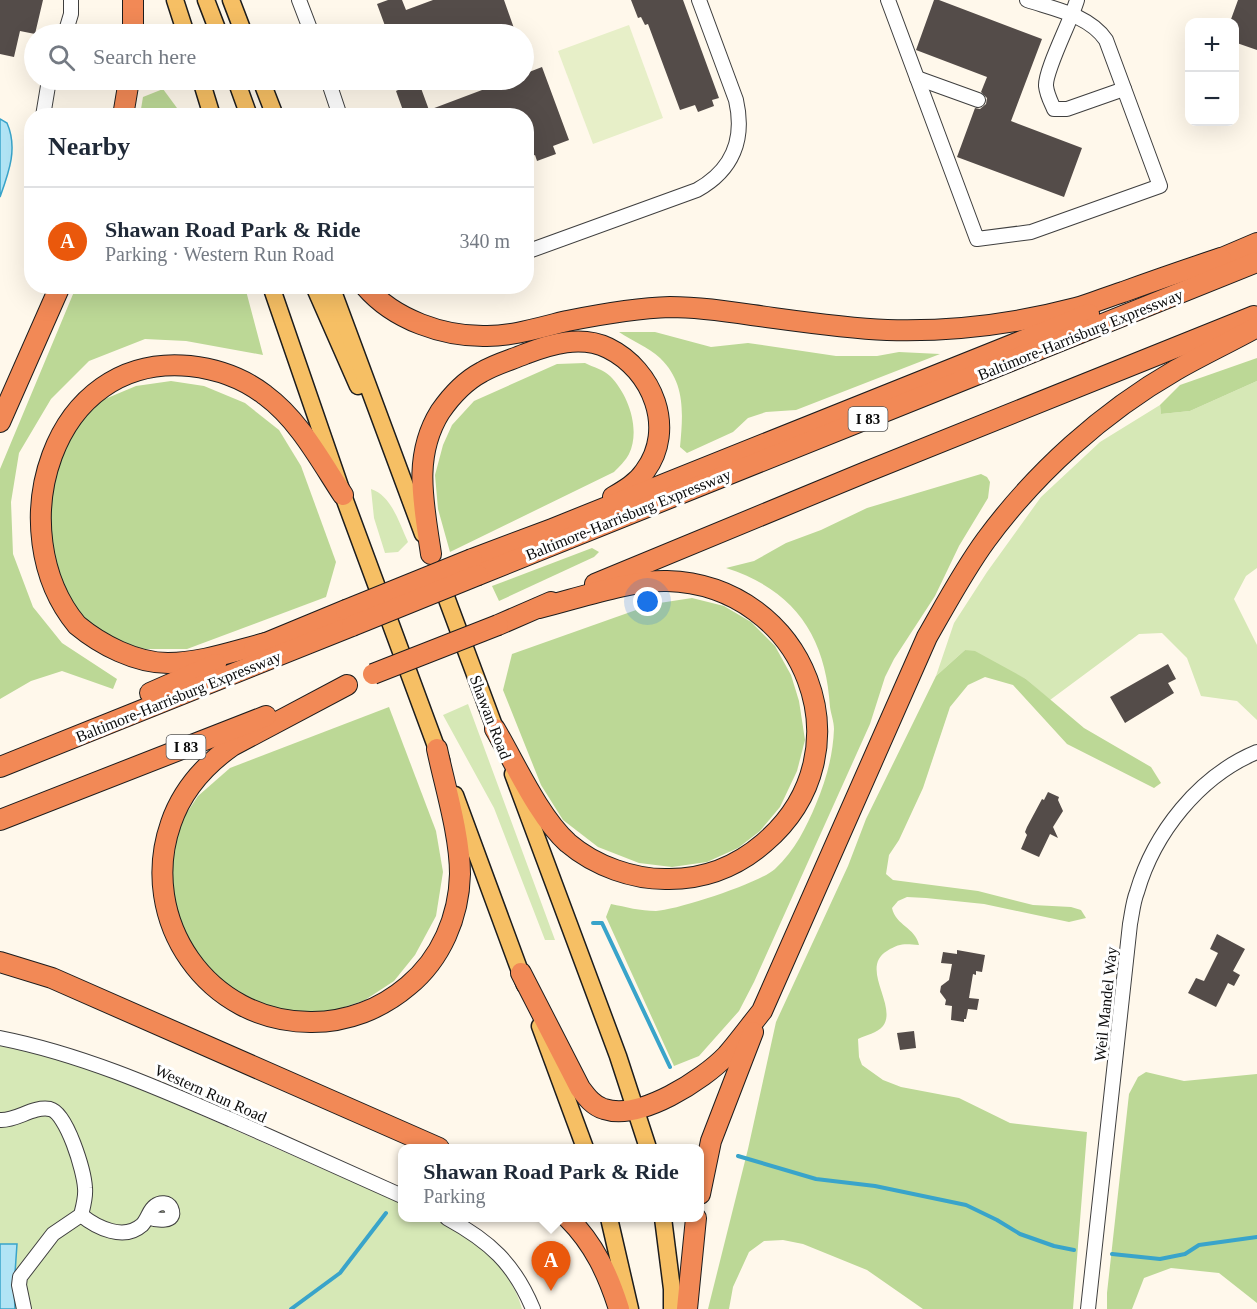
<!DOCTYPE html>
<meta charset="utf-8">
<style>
:root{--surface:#fff;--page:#f6f6f7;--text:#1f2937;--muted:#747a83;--line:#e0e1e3;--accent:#ea580c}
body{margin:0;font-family:Georgia,serif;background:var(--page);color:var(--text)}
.controls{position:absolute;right:18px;top:18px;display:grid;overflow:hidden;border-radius:12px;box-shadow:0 6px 24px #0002}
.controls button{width:54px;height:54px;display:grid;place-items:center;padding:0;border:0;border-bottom:2px solid var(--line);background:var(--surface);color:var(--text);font:30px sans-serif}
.you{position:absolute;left:648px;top:602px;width:21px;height:21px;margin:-15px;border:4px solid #fff;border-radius:50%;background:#1a73e8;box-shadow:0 0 0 9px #1a73e833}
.badge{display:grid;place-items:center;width:39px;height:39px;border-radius:50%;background:var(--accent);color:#fff;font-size:20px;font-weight:700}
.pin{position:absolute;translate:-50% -50px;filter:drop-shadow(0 2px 3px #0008)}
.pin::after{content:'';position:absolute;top:32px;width:21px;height:18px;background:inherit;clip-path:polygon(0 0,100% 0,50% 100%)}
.popup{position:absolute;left:398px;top:1144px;width:306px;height:78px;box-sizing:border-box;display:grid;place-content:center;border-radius:12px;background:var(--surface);filter:drop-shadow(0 2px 4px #0005);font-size:20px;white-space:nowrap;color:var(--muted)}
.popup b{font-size:22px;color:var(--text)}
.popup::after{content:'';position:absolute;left:50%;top:100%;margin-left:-12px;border:12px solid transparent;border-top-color:var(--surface)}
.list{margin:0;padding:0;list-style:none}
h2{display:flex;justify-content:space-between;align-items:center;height:78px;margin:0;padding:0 24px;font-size:26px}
h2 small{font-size:20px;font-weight:400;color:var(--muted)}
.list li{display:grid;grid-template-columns:39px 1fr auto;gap:18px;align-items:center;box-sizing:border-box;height:108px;padding:0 24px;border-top:2px solid var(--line)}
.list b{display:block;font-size:22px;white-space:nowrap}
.list p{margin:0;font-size:20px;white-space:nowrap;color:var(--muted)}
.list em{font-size:20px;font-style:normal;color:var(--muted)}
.icon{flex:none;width:33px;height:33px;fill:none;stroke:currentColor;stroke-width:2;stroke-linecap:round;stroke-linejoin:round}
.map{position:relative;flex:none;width:1257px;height:1309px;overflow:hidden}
.search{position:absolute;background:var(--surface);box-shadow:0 6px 24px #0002;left:24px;top:24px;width:510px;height:66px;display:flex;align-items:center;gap:15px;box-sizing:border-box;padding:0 21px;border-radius:33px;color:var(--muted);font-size:22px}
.panel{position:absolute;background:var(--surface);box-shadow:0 6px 24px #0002;left:24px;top:108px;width:510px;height:186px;border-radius:24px}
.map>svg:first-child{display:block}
.green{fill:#d6e8b6}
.forest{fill:#bcd896}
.pitch{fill:#e7efc8}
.water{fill:#b1e4f5;stroke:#39a4ca;stroke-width:1.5}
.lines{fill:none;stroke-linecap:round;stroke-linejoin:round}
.stream{stroke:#39a4ca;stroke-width:4}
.building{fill:#544c49}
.minor-casing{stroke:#3f3f3f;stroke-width:16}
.major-casing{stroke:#1d1d1d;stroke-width:19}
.highway-casing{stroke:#1d1d1d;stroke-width:22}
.minor{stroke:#fff;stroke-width:14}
.major{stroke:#f6bf64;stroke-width:16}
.highway{stroke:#f28956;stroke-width:20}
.highway-bridge-casing{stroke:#1d1d1d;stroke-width:22;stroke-linecap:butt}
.highway-bridge{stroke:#f28956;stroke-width:20}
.labels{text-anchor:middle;stroke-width:6;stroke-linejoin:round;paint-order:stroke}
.shield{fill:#fff;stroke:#555;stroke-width:1.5}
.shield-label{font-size:15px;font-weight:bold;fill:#0c0c0c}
.street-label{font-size:16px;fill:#0c0c0c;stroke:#fff}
</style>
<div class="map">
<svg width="1257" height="1309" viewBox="0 0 1257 1309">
<rect width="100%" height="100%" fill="#fff8eb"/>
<g class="green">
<path d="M1257,381V568L1246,576L1234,599L1257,645V720L1237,701L1201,696L1187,658L1162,633L1139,634L1050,700L1026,679L965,650L936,676L954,623L987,572L1041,497L1100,442L1160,405L1161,414L1190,411Z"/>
<path d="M371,489C392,496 399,523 408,542L398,552L385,553L374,518Z"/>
<path d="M468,704L555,940H545L494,808L443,715Z"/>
<path d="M0,1046C76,1060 148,1092 219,1123C280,1150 341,1177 402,1204V1218C411,1218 422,1216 430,1218C437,1219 445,1225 451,1228C483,1246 512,1272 522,1309H0Z"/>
</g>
<g class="forest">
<path d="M163,89L177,108L180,115H140L143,97Z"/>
<path d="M76,287H245L263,355L186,341L145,339L89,361L51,399L19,453L11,502L13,554L33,607L62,643L117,679L113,689L62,671L31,681L0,699V469Z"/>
<path d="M619,332H655L711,347L748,343L836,356H877L899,352L940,354L796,410L766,412L748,418L733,432L687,453L680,447C683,414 686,383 660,358C648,347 632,341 619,332Z"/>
<path d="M1257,358V381L1190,411L1161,414L1160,405L1180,385Z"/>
<path d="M585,363C593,367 604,370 610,376C628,394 641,429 629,454C626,460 619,467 614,472L450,552L438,509L435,475L443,445L452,425L474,401L557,364Z"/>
<path d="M171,381L204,386L245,403L279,430L301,466L336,562L326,597L187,649H145L114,641L87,624L48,570L45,474L82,415L105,399L136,386Z"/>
<path d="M981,474L987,477L990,482L988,498L959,546L935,596L894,659L885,677L870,724L754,982L739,1011L699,1056L674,1066L606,917L611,904C626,907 640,911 656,911C677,910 760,883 775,869C795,850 806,828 816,804C826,780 833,756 834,729C834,722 831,714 830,707C826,637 795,590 726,568L754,561L786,543L821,530L867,508Z"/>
<path d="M592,548L599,552L594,557L499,601L492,586Z"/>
<path d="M692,598L724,606L751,622L775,646L791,675L799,701L805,740L797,771L780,807L760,831L738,848L707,862L672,867L639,863L598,847L563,820L541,785L503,690L512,654L653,604Z"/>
<path d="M965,650L975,651L1026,679L1084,728L1151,767L1161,783L1154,788L1067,744L1013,685L985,677L968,685L950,707L923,788L899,840L889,855L886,874L893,880L978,891L1033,905L1071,907L1081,910L1086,918L1069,922L984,904L926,898L907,897L898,901L892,908C896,926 915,927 919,945C904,944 900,943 887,951C859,968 898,1006 883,1026C877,1033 866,1035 858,1039L859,1057L862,1065L883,1080L901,1087L959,1098L1010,1123L1087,1132L1073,1309H923L867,1270L803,1244L783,1240L764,1241L749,1252L733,1287L729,1309H708L748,1149L776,1022L848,866L866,819L936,676Z"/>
<path d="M389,707L436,831L443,872L436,916L415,955L394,981L365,1000L333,1011L305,1014L274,1009L237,994L210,976L188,944L169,887L171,853L180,823L198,796L230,768Z"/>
<path d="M1146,1072L1184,1081L1257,1074V1303L1219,1273L1171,1268L1144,1278L1132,1309H1107V1293L1129,1094L1138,1077Z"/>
</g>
<path class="pitch" d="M629,25L663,118L593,144L558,51Z"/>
<g class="water">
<path d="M0,119L7,123C18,148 9,172 0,197Z"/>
<path d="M0,1244H17L14,1288L15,1309H0Z"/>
</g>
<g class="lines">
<g class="stream">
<path d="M593,923H602L670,1067"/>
<path d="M738,1156L816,1179L875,1186L966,1205L997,1220L1020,1234L1054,1246L1074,1250"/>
<path d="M1112,1254L1160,1259L1185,1254L1199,1245L1257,1237"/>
<path d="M291,1309L340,1273L386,1213"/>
</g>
</g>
<g class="building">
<path d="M0,0H43L35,34L20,31L14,57L0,54Z"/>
<path d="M388,0H402L406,10L433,0H504L516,34H471L467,25L442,34H388L377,4Z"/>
<path d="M631,0H683L719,98L712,100L714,106L698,112L695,105L680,110L648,24L645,25L641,17L638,18Z"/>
<path d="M934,0H939L1042,39L1011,121L1082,148L1064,197L957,157L975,108L980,109L986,104L987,98L981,92L987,77L916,50Z"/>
<path d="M1238,0H1257V50L1234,42V22H1230Z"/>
<path d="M542,67L569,140L553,146L556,154L537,161L535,155L530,157L526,146V116H405L396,91L400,89L397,80H418L429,110L490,87L488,80H524V74Z"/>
<path d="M1168,664L1176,679L1168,683L1174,693L1125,723L1110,697Z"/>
<path d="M1048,792L1059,797L1058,800L1063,811L1053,827L1058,838L1050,834L1039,857L1021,849L1027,835L1025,832L1027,827L1042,799L1044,800Z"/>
<path d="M1217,934L1245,949L1233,971L1240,975L1234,986L1228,983L1216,1007L1188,993L1196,978L1204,981L1218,953L1210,949Z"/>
<path d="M957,950L985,955L982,972L976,971V975L973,974L969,998L979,999L977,1010L968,1009L966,1019H964V1022L951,1020L952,1006L945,1005L946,1000L940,992L941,986L949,980L952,964L941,963L943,952L957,954Z"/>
<path d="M914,1031L916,1048L900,1050L897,1033Z"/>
</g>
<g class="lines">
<g class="minor-casing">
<g id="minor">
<path d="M299,0L312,34"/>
<path d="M888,0L977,239L1031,232L1160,186L1106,40C1089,15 1054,9 1027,0"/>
<path d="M1077,0C1071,21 1045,70 1046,86C1047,95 1051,102 1054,109H1067L1124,89"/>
<path d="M65,34L71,14V0"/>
<path d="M917,78L978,100"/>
<path d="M328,80L340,116"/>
<path d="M43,116L49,80"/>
<path d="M526,252L697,190C733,170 745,139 736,100L699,0"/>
<path d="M0,1038C81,1054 156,1087 232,1120C289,1145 346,1171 402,1196"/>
<path d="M0,1120C17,1121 32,1106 50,1109C67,1113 84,1171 85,1188C86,1197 83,1207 81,1215L53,1234L20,1277L19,1285L24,1309"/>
<path d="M81,1215C97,1228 124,1241 142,1225C148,1219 149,1210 155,1206C160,1202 168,1202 171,1208C178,1224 155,1220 148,1217"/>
<path d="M447,1218C489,1241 514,1263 533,1309"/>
<path d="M1088,1309L1130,924C1132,914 1133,902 1137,892C1154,833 1199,776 1257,752"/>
</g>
</g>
<g class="major-casing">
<g id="major">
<path d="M175,0L186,34"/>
<path d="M206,0L219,34"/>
<path d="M231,0L244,34"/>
<path d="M201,80L212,116"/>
<path d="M236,80L249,116"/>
<path d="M261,80L275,116"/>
<path d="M271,286L343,495L441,760"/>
<path d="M314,286L358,386"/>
<path d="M331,286L423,534"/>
<path d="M439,578L499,739"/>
<path d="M513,774L618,1056L648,1148"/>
<path d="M455,795L525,985"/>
<path d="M540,1026L585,1148"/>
<path d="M609,1218L630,1309"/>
<path d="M663,1218L672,1289V1309"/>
</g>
</g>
<g class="highway-casing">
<g id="highway">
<path d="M133,34V0"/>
<path d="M123,116L129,80"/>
<path d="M1210,263L1257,243"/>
<path d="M365,286C394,320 444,337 487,336C514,336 541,327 567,321C602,314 635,308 670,307C698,307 725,311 752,315C797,321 842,328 887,330C950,332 1015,324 1076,308C1091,304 1107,297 1123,292C1156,280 1188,269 1221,258"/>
<path d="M0,422L60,286"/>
<path d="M431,554C424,505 412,457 440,412C451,396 465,381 482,372C495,364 511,360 525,354C551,344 581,335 608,348C653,370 676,429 645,471C637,483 625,490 613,497"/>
<path d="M472,559L552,529L1089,314"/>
<path d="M478,575L1257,262"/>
<path d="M595,584L866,472L1254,316"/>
<path d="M498,625L551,602"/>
<path d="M266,643C234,651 201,663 168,663C136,663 101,645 77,625C0,532 50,352 190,366C217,369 243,378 265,395C299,420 320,460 343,495"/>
<path d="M254,648L346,610"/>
<path d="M347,685L232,746C205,765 182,791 171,823C137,920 208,1023 312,1022C347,1022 381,1009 408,986C441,959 459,917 460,874C460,835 445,787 437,749"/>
<path d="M150,693L216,664"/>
<path d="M495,729C515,763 539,817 568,843C595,866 634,880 669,879C705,879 736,867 764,843C871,752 805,585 667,581C630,580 576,599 539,608"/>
<path d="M0,767L352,626"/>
<path d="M0,820L266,716"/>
<path d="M0,962L52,978L439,1148"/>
<path d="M521,973L580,1088C586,1096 593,1106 604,1109C640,1121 703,1080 727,1055C739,1041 750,1026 762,1011L927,637C946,604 964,570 986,540C1036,472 1103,412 1176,370C1202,355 1230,342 1257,327"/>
<path d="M700,1194L711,1141L753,1032"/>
<path d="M568,1218C594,1244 608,1274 619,1309"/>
<path d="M687,1309L696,1218"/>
</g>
</g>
<use href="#minor" class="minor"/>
<use href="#major" class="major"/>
<use href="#highway" class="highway"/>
<g class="highway-bridge-casing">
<g id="highway-bridge">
<path d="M346,610L472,559"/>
<path d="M352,626L478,575"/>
<path d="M373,674L498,625"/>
</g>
</g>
<use href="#highway-bridge" class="highway-bridge"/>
</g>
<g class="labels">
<g class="shield">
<rect x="848.5" y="407" width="39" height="24" rx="4.5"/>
<rect x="166.5" y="735" width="39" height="24" rx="4.5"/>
</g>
<g class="shield-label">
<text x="868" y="424">I 83</text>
<text x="186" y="752">I 83</text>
</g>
<g class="street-label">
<text transform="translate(1080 334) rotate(-22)" y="6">Baltimore-Harrisburg Expressway</text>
<text transform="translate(628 514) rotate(-22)" y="6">Baltimore-Harrisburg Expressway</text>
<text transform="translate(178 696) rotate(-22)" y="6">Baltimore-Harrisburg Expressway</text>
<text transform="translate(491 717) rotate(69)" y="6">Shawan Road</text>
<text transform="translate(1105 1004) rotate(-84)" y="6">Weil Mandel Way</text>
<text transform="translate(211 1093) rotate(24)" y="6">Western Run Road</text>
</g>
</g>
</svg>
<div class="controls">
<button>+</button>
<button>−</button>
</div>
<div class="you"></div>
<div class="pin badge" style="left:551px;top:1291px">A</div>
<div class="popup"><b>Shawan Road Park &amp; Ride</b>Parking</div>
<div class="search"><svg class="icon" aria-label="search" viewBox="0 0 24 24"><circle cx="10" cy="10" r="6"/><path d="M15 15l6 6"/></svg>Search here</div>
<section class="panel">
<h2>Nearby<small></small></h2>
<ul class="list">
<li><span class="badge">A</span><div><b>Shawan Road Park &amp; Ride</b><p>Parking · Western Run Road</p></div><em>340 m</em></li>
</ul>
</section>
</div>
